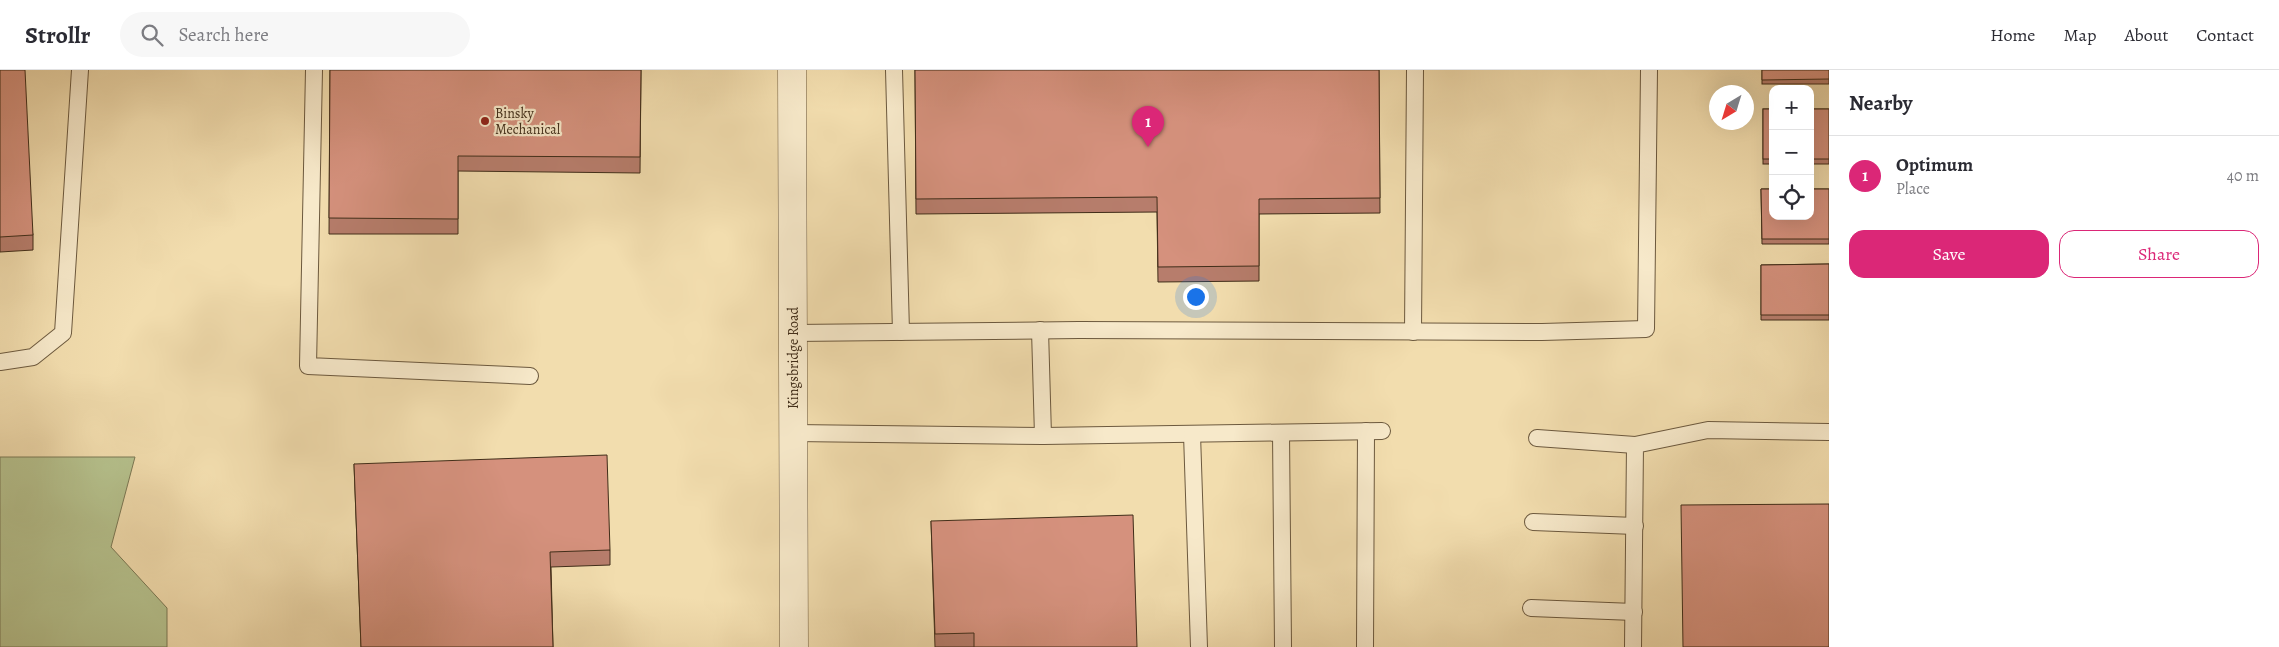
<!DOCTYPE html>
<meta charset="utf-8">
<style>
:root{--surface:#fff;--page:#f7f7f7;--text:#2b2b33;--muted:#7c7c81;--line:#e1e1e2;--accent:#db2777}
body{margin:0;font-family:Alegreya,serif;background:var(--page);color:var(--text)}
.controls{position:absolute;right:15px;top:15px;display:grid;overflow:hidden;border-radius:10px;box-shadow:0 5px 20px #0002}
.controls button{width:45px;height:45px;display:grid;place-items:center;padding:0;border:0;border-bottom:1px solid var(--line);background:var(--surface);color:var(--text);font:25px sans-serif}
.compass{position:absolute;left:1709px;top:15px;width:45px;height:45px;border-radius:50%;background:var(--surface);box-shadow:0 5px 20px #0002;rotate:218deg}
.you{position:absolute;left:1195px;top:226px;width:18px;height:18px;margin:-12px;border:4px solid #fff;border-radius:50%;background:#1a73e8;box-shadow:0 0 0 8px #1a73e833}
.badge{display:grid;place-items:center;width:32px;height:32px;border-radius:50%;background:var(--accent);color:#fff;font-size:16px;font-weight:700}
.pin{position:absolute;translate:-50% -41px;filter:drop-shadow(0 1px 2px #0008)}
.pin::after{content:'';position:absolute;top:26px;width:18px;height:15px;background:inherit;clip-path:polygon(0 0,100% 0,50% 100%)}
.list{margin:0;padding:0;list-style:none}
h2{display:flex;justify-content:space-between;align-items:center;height:65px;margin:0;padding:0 20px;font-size:21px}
h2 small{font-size:16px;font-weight:400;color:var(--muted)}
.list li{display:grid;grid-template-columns:32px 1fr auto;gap:15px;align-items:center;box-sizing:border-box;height:80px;padding:0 20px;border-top:1px solid var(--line)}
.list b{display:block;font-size:19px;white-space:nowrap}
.list p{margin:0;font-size:16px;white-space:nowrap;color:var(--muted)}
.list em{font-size:16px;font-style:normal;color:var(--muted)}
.actions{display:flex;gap:10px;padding:15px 20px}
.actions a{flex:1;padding:11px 0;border:1px solid var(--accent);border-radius:15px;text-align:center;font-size:18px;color:var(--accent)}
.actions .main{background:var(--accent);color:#fff}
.icon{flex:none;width:28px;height:28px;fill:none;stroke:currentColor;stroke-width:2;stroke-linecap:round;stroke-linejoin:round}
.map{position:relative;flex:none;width:1829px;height:577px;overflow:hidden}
header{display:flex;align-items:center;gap:30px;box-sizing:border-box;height:70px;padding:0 25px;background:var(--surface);border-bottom:1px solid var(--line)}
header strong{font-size:24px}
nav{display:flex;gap:28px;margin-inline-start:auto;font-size:18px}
.search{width:350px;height:45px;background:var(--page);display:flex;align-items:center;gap:12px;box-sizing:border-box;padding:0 18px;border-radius:28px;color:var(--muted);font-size:19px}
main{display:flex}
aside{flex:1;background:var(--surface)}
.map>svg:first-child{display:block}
.green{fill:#b6c28e;stroke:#7b7854}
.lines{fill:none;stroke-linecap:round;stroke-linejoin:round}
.service-casing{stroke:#6c593e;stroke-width:18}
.minor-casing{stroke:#6c593e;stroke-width:29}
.service{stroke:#f7e9ca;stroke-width:16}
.minor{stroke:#f7e9ca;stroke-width:28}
.wall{fill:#b77d6c;stroke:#402d19}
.building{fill:#d5917d;stroke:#402d19}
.poi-dot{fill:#8f2418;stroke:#f7e9ca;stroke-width:2}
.labels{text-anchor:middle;stroke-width:4.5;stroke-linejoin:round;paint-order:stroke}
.poi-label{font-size:14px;fill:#402d19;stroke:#f7e9ca;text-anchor:start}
.street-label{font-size:14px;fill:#402d19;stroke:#f7e9ca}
</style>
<header>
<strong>Strollr</strong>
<div class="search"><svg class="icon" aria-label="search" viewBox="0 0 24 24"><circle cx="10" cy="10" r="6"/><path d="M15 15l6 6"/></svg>Search here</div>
<nav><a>Home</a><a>Map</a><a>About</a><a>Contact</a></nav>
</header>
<main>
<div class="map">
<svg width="1829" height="577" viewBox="0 0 1829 577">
<rect width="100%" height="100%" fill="#f2ddae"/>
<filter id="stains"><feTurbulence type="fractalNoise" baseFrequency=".004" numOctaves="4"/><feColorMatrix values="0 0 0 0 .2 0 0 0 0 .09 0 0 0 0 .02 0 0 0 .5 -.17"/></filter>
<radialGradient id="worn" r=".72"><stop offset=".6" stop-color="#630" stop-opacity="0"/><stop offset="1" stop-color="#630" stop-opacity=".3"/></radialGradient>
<path class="green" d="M0,387H135L111,477L167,538V577H0Z"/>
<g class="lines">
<g class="service-casing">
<g id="service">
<path d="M314,0L308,296L530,306"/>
<path d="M894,0L901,262"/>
<path d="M1040,260L1043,366"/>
<path d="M1413,262L1415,0"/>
<path d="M793,263L1079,260L1542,262L1646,259L1649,0"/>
<path d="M0,292L33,287L63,263L80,0"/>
<path d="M794,363L1043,366L1382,361"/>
<path d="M1281,363L1283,577"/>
<path d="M1192,364L1199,577"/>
<path d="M1537,368L1635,375"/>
<path d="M1533,452L1635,456"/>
<path d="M1531,538L1634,542"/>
<path d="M1365,577L1366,361"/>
<path d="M1633,577L1635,375L1708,360L1829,362"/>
</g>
</g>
<g class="minor-casing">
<path id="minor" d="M792,0L794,577"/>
</g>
<use href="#service" class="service"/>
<use href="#minor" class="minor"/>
</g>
<g class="wall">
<path d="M0,0L33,165V180L0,182Z"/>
<path d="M330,0H641L640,103L458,101V164H329Z"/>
<path d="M915,0H1379L1380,143L1259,144V211L1158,212L1157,142L916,144Z"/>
<rect x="1762" y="0" width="67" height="14"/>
<rect x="1763" y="39" width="10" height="55"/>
<rect x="1810" y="39" width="19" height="55"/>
<path d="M1761,119H1829V174H1762Z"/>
<path d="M1829,194V250H1761V195Z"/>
<path d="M354,394L610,480V495L551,497L553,577H361Z"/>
<path d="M931,451L1137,577H935Z"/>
</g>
<g class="building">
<path d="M0,0H25L33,165L0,167Z"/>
<path d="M330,0H641L640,87L458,86V149L329,148Z"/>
<path d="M915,0H1379L1380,128L1259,129V196L1158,197L1157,127L916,129Z"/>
<path d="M1762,0H1829V9L1762,10Z"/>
<rect x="1763" y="39" width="10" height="50"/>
<rect x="1810" y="39" width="19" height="50"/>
<path d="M1761,119H1773V146H1810V119H1829V169H1762Z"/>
<path d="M1829,194V245H1761V195Z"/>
<path d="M607,385L610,480L550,482L553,577H361L354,394Z"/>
<path d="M1829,434V577H1683L1681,435Z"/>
<path d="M1133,445L1137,577H974V563L935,564L931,451Z"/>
</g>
<circle class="poi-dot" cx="485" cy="51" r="5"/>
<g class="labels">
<g class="poi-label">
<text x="495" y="48">Binsky<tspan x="495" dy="16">Mechanical</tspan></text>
</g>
<g class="street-label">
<text transform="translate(793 288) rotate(-90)" y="5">Kingsbridge Road</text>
</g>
</g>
<rect width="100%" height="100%" filter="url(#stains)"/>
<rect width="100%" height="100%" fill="url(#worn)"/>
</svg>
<div class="controls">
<button>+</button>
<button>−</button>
<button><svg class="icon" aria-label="locate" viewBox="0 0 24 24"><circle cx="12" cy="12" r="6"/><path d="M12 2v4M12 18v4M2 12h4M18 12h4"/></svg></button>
</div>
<svg class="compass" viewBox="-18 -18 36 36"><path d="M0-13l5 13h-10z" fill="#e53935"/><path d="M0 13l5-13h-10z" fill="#7c7c81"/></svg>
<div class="you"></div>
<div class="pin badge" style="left:1148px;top:77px">1</div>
</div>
<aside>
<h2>Nearby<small></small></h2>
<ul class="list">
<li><span class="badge">1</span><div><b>Optimum</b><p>Place</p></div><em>40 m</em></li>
</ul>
<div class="actions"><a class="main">Save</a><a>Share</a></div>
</aside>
</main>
